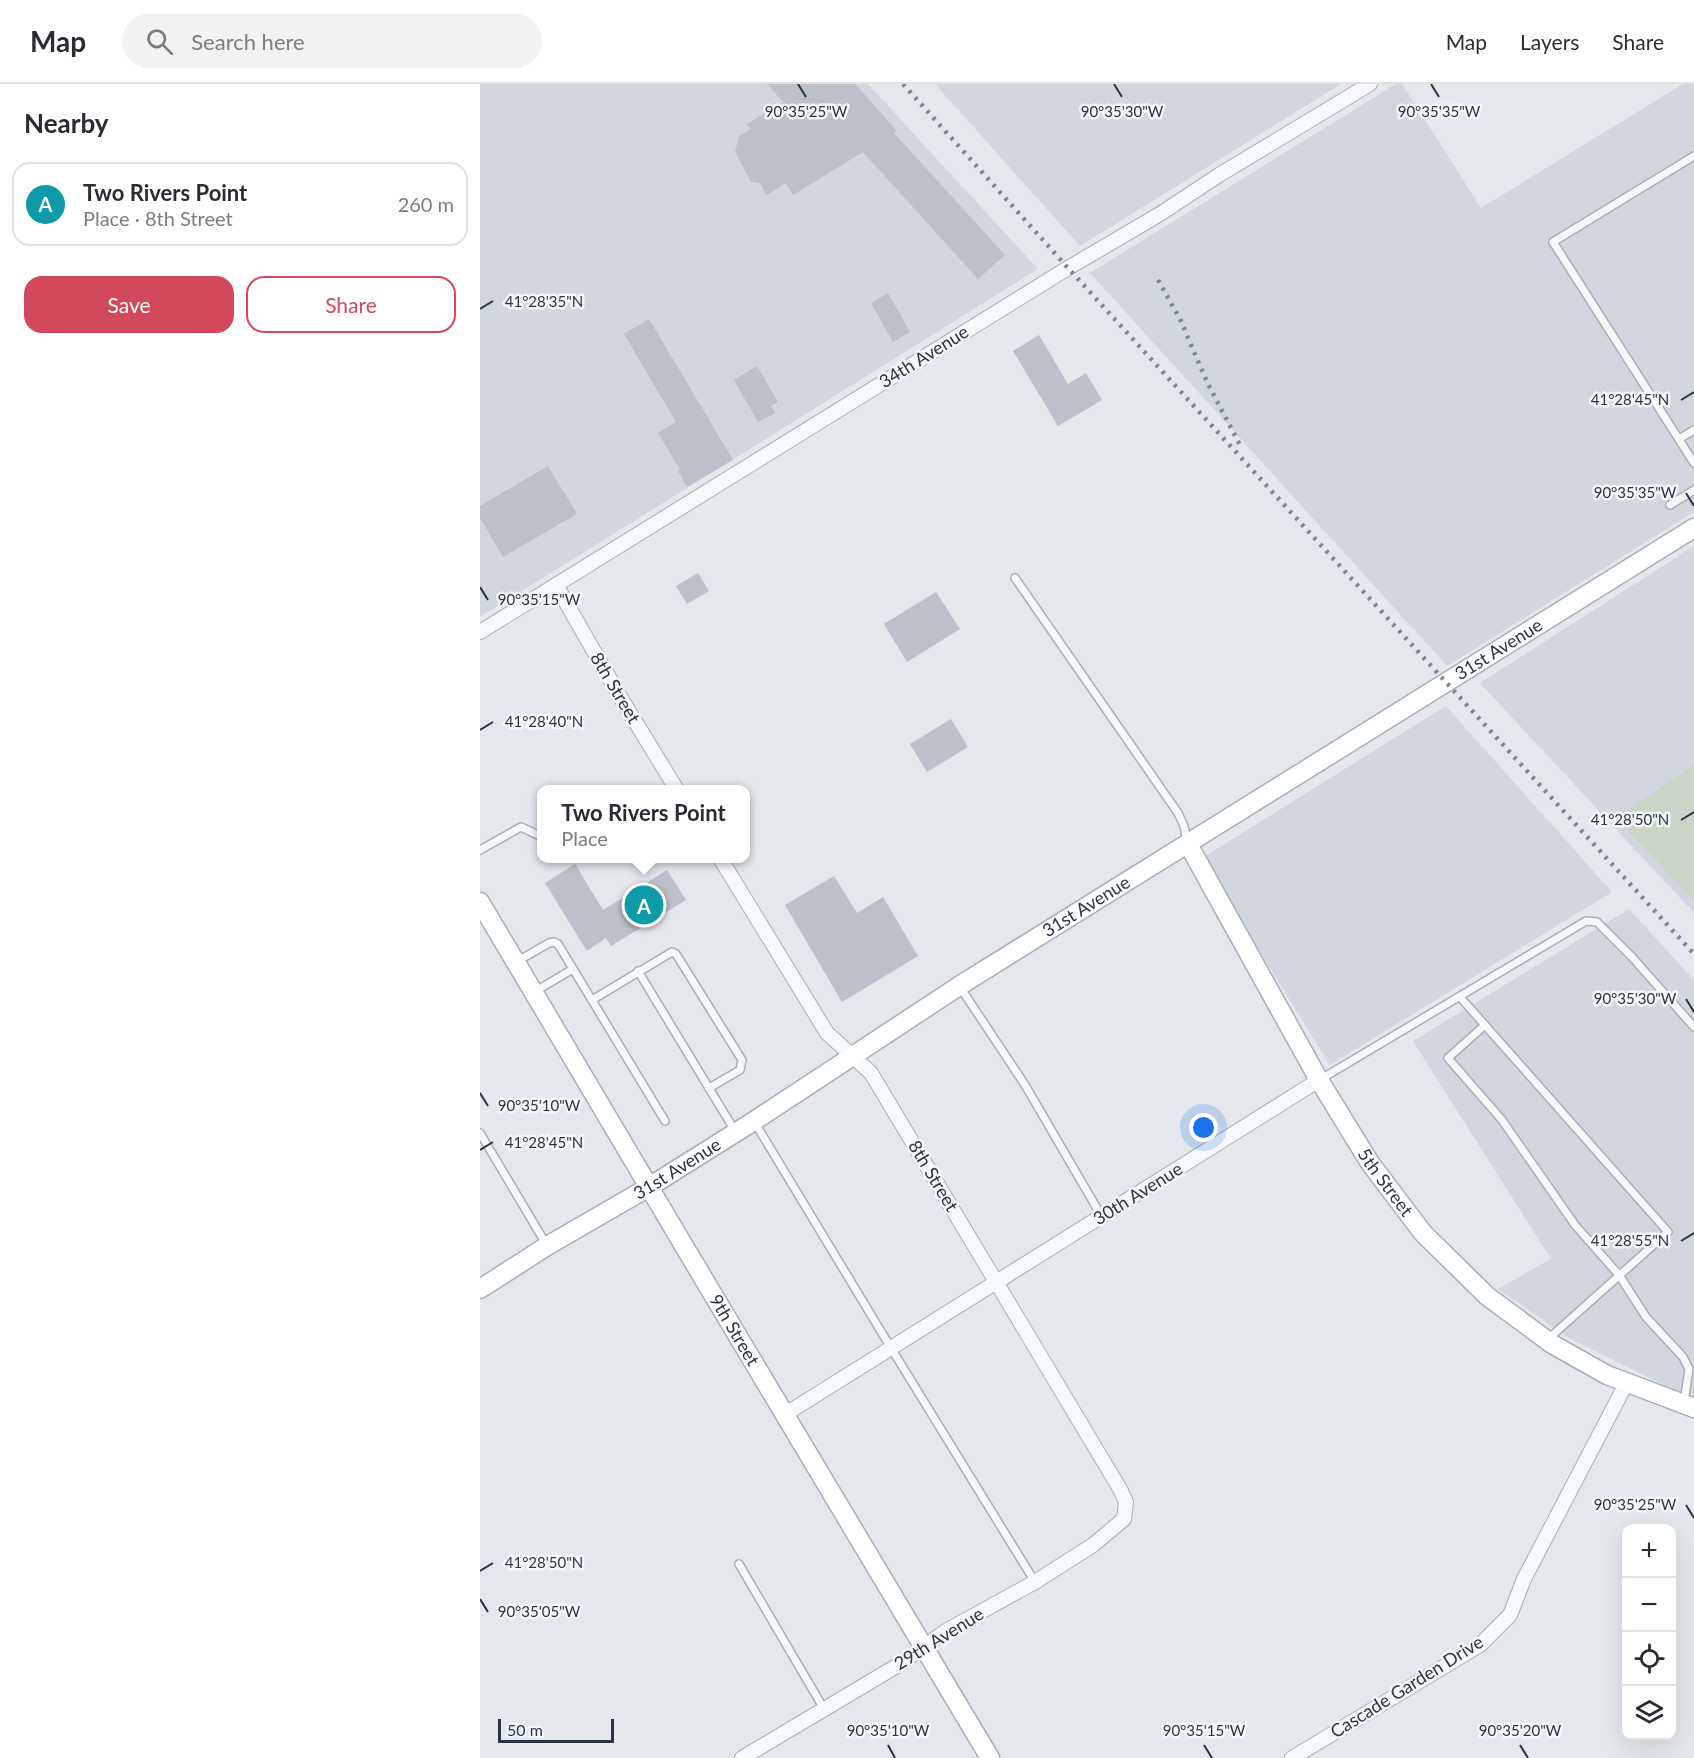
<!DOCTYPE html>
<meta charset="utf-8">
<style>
:root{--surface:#fff;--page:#f2f2f3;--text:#2b2b33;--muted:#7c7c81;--line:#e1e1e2;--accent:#d1495b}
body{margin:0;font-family:Lato,sans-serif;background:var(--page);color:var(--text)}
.controls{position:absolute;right:18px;bottom:18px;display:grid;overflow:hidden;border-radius:12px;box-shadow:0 6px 24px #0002}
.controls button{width:54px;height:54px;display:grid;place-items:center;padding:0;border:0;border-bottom:2px solid var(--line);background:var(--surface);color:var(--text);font:30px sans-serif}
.scale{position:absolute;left:18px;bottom:15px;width:116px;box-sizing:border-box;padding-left:6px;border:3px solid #2b3445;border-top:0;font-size:16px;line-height:21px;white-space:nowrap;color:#2b3445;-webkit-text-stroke:4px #f4f6f9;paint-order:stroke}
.you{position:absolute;left:724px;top:1044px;width:21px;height:21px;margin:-15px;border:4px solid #fff;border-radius:50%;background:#1a73e8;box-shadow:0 0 0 9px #1a73e833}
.badge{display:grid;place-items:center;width:39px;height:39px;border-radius:50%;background:var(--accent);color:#fff;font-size:20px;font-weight:700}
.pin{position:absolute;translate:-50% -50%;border:3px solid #fff;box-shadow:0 2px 6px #0006}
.popup{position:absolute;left:57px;top:701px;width:213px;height:78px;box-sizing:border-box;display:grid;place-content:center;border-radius:12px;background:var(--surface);filter:drop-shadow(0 2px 4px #0005);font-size:20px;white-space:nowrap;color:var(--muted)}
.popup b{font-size:22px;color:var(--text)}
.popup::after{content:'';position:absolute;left:50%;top:100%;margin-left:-12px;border:12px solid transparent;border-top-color:var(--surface)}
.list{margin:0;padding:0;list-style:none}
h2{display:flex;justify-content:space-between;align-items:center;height:78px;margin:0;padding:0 24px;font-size:26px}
h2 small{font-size:20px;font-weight:400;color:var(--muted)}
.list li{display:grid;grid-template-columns:39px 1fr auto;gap:18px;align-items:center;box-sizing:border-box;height:84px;margin:0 12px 12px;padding:0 12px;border:2px solid var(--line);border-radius:18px}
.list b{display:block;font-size:22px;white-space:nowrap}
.list p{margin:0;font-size:20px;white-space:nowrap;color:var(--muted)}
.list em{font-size:20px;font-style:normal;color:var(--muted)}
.actions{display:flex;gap:12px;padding:18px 24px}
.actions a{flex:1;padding:14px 0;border:2px solid var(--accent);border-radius:18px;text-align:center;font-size:21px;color:var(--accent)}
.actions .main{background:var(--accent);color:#fff}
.icon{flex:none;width:33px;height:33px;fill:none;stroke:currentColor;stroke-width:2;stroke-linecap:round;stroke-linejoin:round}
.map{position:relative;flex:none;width:1214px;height:1674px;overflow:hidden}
header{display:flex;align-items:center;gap:36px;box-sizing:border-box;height:84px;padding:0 30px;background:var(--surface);border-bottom:2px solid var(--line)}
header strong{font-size:28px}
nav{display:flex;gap:33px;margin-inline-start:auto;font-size:21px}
.search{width:420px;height:54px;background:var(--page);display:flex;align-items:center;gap:15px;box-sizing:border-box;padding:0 21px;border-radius:33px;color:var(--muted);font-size:22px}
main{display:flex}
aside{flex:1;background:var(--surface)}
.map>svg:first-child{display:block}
.built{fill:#d2d6de}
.green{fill:#c9d6c5}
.building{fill:#bbc0ca}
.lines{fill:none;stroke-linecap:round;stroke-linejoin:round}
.lane-casing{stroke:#a9aeb7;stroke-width:10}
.street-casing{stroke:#a9aeb7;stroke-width:16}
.secondary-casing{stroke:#a9aeb7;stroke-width:21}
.lane{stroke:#f7f8fa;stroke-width:7}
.street{stroke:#f7f8fa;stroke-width:14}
.secondary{stroke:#fff;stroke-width:18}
.rail{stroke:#7d8696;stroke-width:4.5;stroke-dasharray:3 6;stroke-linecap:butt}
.ticks{fill:none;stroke:#2b3445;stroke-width:2}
.labels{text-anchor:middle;stroke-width:5;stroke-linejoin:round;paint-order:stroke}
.street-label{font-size:18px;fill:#2b3445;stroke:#f4f6f9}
.ticks-label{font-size:15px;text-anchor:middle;fill:#2b3445;stroke:#f4f6f9;stroke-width:5;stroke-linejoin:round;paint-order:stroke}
</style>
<header>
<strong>Map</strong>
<div class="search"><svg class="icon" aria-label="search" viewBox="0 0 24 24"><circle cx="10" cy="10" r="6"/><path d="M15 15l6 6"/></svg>Search here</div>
<nav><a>Map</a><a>Layers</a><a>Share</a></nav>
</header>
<main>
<aside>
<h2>Nearby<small></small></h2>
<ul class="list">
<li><span class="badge" style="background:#0f9aa8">A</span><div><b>Two Rivers Point</b><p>Place · 8th Street</p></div><em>260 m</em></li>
</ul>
<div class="actions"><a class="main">Save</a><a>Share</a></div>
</aside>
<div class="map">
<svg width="1214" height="1674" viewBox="0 0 1214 1674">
<rect width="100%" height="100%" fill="#e4e7ec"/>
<g class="built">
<path d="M0,0H388L558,185L0,533Z"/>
<path d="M455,0H861L600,162Z"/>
<path d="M916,0H922L1001,124L1203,0H1214V428L967,582L610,189Z"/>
<path d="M1214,462V829L1000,599Z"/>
<path d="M966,622L1132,808L850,981L722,774Z"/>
<path d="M1149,825L1214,896V1316L1089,1254L1018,1205L1071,1175L933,957Z"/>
</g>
<path class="green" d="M1214,681V817L1137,734Z"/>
<g class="building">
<path d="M287,0H375L417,47L414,49L525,171L498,195L383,68L313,111L306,99L287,111L280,99L271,98L255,68L259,52L271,45L267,40L303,18Z"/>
<path d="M408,209L430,248L413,258L391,219Z"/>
<path d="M169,235L253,376L207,403L198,387L200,386L178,349L196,338L144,250Z"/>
<path d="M559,251L588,300L606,289L622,316L578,342L533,267Z"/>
<path d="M277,282L298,318L291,322L295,329L278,338L254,296Z"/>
<path d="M68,382L97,430L23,473L0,434V422Z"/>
<path d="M218,489L229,507L207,520L196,502Z"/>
<path d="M456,508L480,545L427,578L404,540Z"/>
<path d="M471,635L488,663L447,688L430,660Z"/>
<path d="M95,780L123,826L187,786L206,816L131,862L126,854L107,867L65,799Z"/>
<path d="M354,792L377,829L403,813L438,872L362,918L305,821Z"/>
</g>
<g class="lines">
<g class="lane-casing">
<g id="lane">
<path d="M1214,72L1073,158L1214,379"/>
<path d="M1199,355L1214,346"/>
<path d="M1190,421L1214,406"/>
<path d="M535,494L698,729L704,742L707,758"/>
<path d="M0,766L41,743L62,753"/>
<path d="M36,878L69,859L74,858L78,860L185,1037"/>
<path d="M158,887L255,1047"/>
<path d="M480,903L545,1001L622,1133"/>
<path d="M54,908L93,885"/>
<path d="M980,913L1188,1148L1067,1256"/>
<path d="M112,916L192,868L196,870L262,976L260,986L229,1004"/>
<path d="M1005,941L968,974L1022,1036L1095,1141L1139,1191L1166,1233L1203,1273L1209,1285L1204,1318"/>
<path d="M841,995L1106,837L1117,838L1152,873L1214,943"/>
<path d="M275,1039L411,1264L555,1498"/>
<path d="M0,1049L66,1160"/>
<path d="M259,1480L344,1625"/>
</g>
</g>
<g class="street-casing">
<g id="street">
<path d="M76,501L139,611L197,706"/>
<path d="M0,548L588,184L680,130L739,91L890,0"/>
<path d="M240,774L347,949L391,989L640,1405L646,1418L644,1435L613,1461L555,1498L466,1547L420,1580L262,1674"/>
<path d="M304,1331L839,996"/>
<path d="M812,1674L1000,1561L1030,1531L1044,1495L1147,1298"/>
</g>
</g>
<g class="secondary-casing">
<g id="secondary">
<path id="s1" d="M708,760L839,996L890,1079L943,1149L1007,1212L1072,1260L1127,1291L1214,1324"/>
<path id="s2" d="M0,818C169,1104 339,1389 510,1674"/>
<path id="s3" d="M0,1205L67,1162L169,1103L274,1037L479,902L1214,444"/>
</g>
</g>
<use href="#lane" class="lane"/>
<use href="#street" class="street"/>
<use href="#secondary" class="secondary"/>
<g class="rail">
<path d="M423,0L588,184L1214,870"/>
<path d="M678,196L700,235L727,298L762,365"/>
</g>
</g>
<path class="ticks" d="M318,0L326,13M634,0L642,13M951,0L959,13M0,225L13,217M1201,316L1214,308M1206,409L1214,422M0,503L8,516M0,646L13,638M1201,736L1214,728M1206,915L1214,928M0,1009L8,1022M0,1066L13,1058M1201,1157L1214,1149M1206,1421L1214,1434M0,1487L13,1479M0,1515L8,1528M408,1661L415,1674M724,1661L732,1674M1040,1661L1048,1674"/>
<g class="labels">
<g class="street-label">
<text transform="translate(444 273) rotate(-32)" y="6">34th Avenue</text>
<text dy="6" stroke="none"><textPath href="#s3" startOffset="1203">31st Avenue</textPath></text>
<text transform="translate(135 604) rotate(59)" y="6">8th Street</text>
<text dy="6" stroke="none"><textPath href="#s3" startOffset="717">31st Avenue</textPath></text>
<text dy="6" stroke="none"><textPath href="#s3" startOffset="231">31st Avenue</textPath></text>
<text transform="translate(453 1092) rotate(59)" y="6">8th Street</text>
<text dy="6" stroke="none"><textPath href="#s1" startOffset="392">5th Street</textPath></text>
<text transform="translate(658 1110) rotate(-32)" y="6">30th Avenue</text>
<text dy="6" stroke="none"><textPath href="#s2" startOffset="498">9th Street</textPath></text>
<text transform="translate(459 1555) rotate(-32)" y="6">29th Avenue</text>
<text transform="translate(927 1603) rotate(-32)" y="6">Cascade Garden Drive</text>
</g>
</g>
<g class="ticks-label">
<text x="326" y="33">90°35'25"W</text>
<text x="642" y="33">90°35'30"W</text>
<text x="959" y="33">90°35'35"W</text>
<text x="64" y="223">41°28'35"N</text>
<text x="1150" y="321">41°28'45"N</text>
<text x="1155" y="414">90°35'35"W</text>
<text x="59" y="521">90°35'15"W</text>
<text x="64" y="643">41°28'40"N</text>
<text x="1150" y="741">41°28'50"N</text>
<text x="1155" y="920">90°35'30"W</text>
<text x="59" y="1027">90°35'10"W</text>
<text x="64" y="1064">41°28'45"N</text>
<text x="1150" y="1162">41°28'55"N</text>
<text x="1155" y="1426">90°35'25"W</text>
<text x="64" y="1484">41°28'50"N</text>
<text x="59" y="1533">90°35'05"W</text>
<text x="408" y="1652">90°35'10"W</text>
<text x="724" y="1652">90°35'15"W</text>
<text x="1040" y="1652">90°35'20"W</text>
</g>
</svg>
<div class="controls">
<button>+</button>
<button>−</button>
<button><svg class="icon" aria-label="locate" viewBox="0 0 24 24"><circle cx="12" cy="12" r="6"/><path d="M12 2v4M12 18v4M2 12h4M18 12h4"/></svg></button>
<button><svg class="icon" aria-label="layers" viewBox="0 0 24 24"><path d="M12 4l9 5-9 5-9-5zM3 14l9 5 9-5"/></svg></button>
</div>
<div class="scale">50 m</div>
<div class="you"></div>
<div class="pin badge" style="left:164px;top:821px;background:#0f9aa8">A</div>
<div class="popup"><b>Two Rivers Point</b>Place</div>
</div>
</main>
